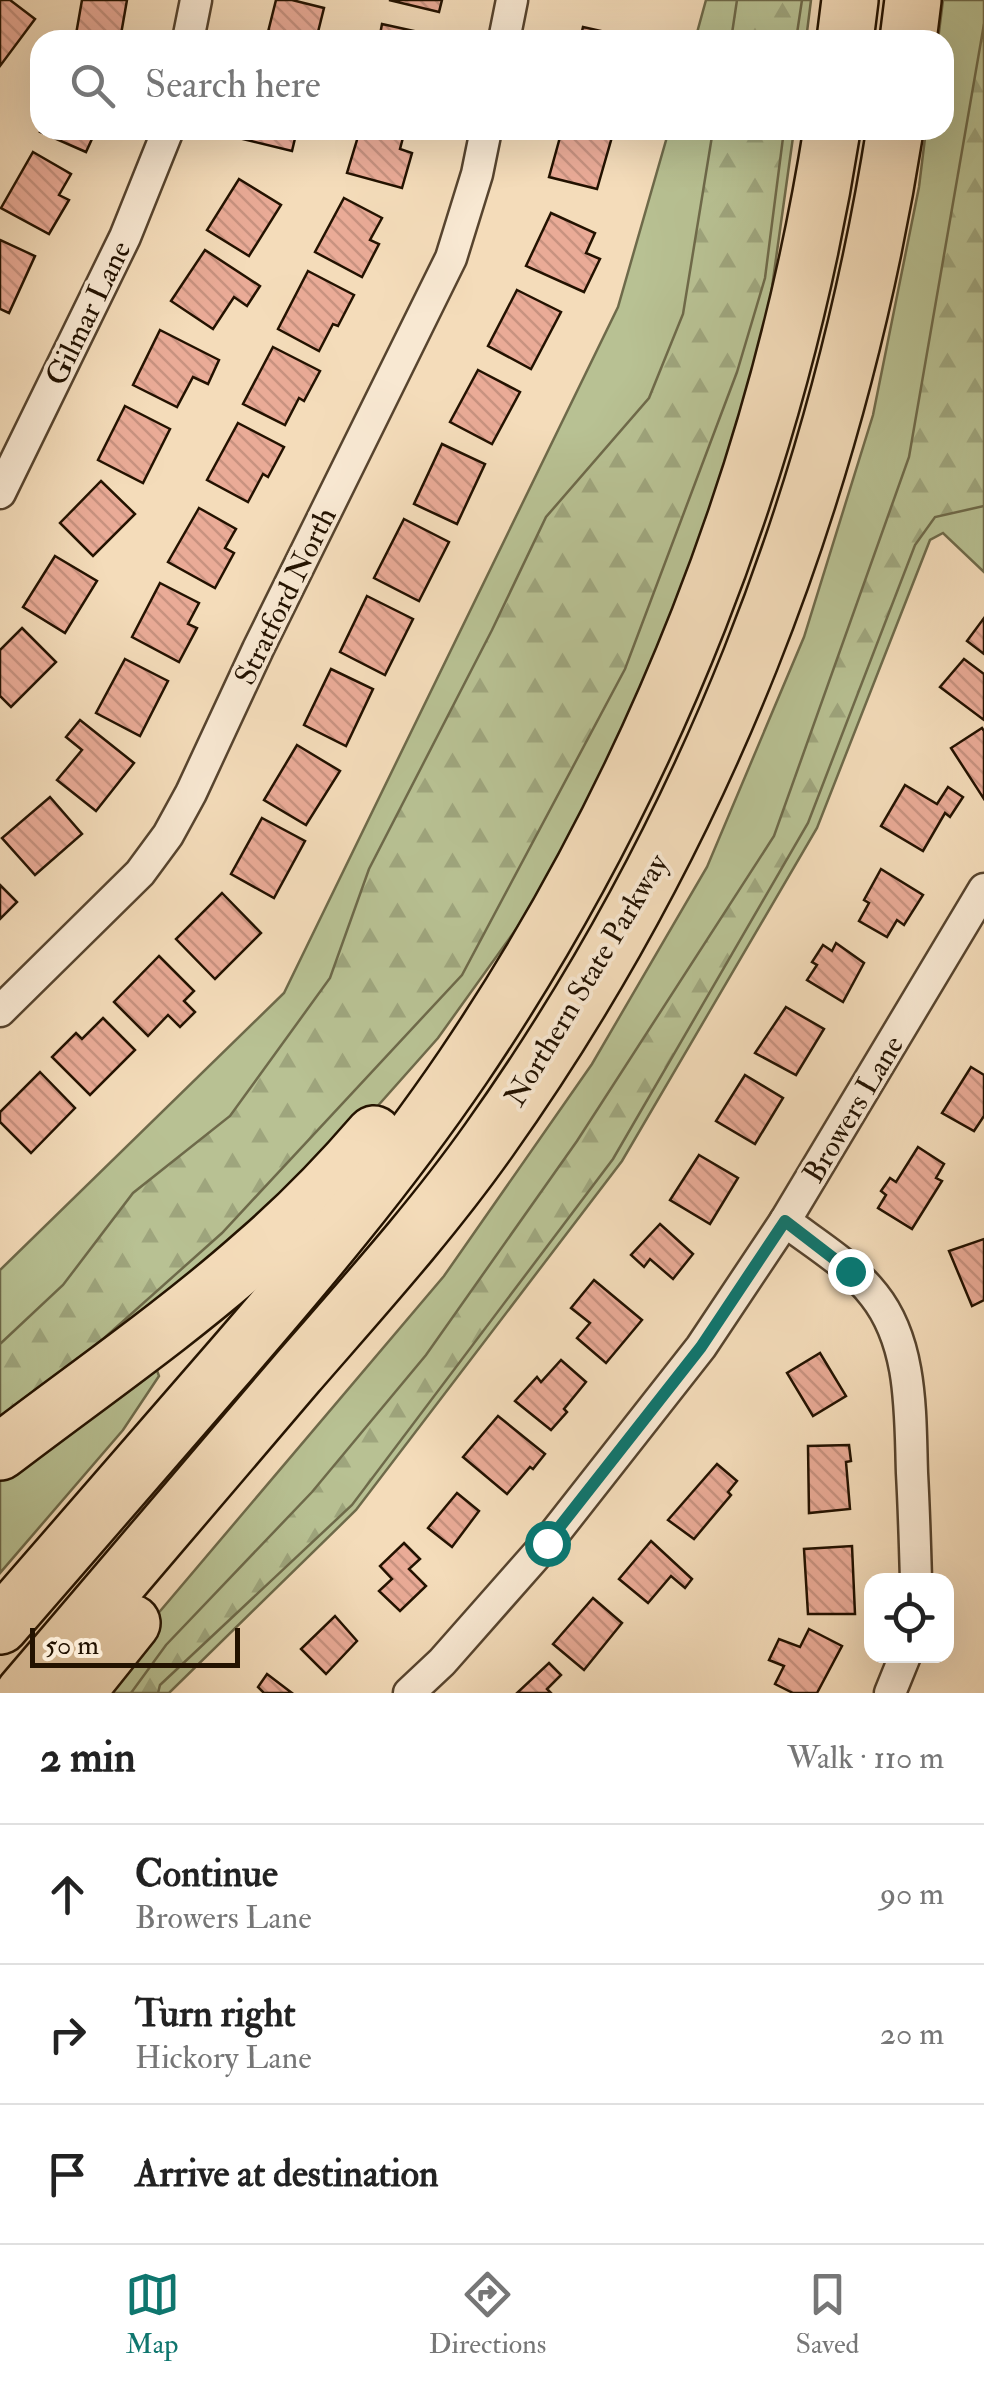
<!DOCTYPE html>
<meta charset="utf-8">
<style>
:root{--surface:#fff;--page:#f6f6f6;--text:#222;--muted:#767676;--line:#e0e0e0;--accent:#0f766e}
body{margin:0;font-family:"IM FELL Double Pica",serif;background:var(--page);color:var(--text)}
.controls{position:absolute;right:30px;bottom:30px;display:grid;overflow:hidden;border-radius:20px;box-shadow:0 10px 40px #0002}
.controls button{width:90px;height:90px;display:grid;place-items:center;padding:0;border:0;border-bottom:2px solid var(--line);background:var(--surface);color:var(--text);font:50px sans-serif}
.scale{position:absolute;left:30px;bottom:25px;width:210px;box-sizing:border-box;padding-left:10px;border:5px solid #231200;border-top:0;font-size:28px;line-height:35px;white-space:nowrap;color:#231200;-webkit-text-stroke:8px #f8e8d2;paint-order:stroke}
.stop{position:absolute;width:30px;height:30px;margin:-22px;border:8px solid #0f766e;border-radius:50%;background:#fff}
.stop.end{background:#0f766e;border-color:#fff;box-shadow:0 2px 10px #0008}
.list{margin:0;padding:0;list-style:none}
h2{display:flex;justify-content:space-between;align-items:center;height:130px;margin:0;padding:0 40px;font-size:42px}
h2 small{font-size:32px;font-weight:400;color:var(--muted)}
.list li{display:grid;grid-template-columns:65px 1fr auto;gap:30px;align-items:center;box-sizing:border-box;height:140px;padding:0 40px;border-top:2px solid var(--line)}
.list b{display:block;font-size:38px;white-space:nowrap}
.list p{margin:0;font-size:32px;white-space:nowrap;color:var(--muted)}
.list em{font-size:32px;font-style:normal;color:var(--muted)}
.icon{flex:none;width:55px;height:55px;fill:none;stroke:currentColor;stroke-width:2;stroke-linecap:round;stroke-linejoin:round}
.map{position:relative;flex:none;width:984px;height:1693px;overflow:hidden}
.search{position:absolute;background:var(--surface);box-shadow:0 10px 40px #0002;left:30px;right:30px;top:30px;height:110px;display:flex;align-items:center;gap:25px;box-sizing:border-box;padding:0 35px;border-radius:30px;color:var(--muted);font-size:38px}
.sheet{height:550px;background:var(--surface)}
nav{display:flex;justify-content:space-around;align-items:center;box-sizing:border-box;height:140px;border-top:2px solid var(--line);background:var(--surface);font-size:28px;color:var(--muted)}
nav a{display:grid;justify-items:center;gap:5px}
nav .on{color:var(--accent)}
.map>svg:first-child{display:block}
.grass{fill:#b8c193;stroke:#6e6a4a;stroke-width:2.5}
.forest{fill:url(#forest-firs);stroke:#6e6a4a;stroke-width:2.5}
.building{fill:url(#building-back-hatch);stroke:#231200;stroke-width:2.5}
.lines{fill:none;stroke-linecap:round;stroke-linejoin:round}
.minor-casing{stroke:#57442e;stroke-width:35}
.motorway-casing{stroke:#231200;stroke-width:60}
.minor{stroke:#f8e8d2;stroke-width:30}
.motorway{stroke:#f4dcba;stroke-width:55}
.route{stroke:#0f766e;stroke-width:12}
.labels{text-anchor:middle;stroke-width:8;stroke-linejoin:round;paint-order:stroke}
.street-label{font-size:30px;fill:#231200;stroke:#f8e8d2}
</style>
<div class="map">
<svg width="984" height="1693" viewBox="0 0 984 1693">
<defs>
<pattern id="forest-firs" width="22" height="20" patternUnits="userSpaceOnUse" patternTransform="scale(2.5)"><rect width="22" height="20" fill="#b8c193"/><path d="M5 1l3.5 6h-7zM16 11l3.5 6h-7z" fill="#9ea57d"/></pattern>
<pattern id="building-back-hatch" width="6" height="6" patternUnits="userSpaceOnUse" patternTransform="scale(2.5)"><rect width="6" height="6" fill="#eaab97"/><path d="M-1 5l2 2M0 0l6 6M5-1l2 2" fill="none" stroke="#c89280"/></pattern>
</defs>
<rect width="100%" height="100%" fill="#f4dcba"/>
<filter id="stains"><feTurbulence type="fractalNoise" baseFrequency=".002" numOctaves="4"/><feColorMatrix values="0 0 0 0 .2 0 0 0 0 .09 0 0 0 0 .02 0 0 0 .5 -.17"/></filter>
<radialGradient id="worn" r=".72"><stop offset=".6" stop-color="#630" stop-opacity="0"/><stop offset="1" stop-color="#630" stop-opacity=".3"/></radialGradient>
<g class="grass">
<path d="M706,0H811L806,40H695Z"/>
<path d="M943,0H984V572L943,533L930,540L817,828L622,1161L356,1510L169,1693H96L139,1636L444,1276L592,1064L707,867L804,637L873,415L919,187L926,130H944V40H938Z"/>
<path d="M669,130H794L766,330L693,580L572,851L438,1038L256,1243L0,1435V1270L284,993L618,307Z"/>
<path d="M154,1362L159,1376L123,1430L0,1573V1477Z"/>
</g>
<g class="forest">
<path d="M737,0H802L796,40H731Z"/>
<path d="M984,24V506L935,517L915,545L808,823L613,1159L352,1505L160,1685L158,1693H131L166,1645L312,1492L426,1355L577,1141L774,836L909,457Z"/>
<path d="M713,130H784L765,278L737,372L625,669L462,975L222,1233L56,1381L0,1422V1344L63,1285L133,1193L230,1116L330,978L369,869L492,630L546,517L649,398L683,314Z"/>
</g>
<g class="building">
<path d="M0,0H10L35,19L0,66Z"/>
<path d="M82,0H127L120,40H75Z"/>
<path d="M276,0H292L324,8L316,40H266Z"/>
<path d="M389,0H442L439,12Z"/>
<path d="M382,24L432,35L431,40H379Z"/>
<path d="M583,27L632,38V40H580Z"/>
<path d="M41,130H96L86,152L40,132Z"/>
<path d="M245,130H297L292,151L243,139Z"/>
<path d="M360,130H405L400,149L412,153L402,188L347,173Z"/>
<path d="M562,130H614L597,189L549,177Z"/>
<path d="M33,152L71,174L59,195L69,200L49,234L1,208Z"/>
<path d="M239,179L281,205L249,256L207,230Z"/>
<path d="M344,198L382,218L370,240L379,244L362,277L315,252Z"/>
<path d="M551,213L595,233L586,253L600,259L584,292L526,266Z"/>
<path d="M0,240L35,256L9,313L0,309Z"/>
<path d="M205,250L260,286L247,306L234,297L213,329L171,301Z"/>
<path d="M308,271L354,295L338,326L333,324L319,351L278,329Z"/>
<path d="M517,290L561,312L531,369L488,346Z"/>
<path d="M160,330L219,360L208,384L193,377L177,407L133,385Z"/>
<path d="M273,347L320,371L304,401L299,398L285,425L243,404Z"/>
<path d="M478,370L520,392L492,444L450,422Z"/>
<path d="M125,406L170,429L143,483L98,460Z"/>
<path d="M238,423L284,447L268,477L263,474L248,502L207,480Z"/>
<path d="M442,444L485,464L457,524L414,504Z"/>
<path d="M101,481L135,514L93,556L60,523Z"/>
<path d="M199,508L236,529L225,548L234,553L215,588L168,562Z"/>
<path d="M404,519L449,542L419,601L374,578Z"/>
<path d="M55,556L97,581L65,633L23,607Z"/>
<path d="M160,583L199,603L188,624L197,628L179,662L132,637Z"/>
<path d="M367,596L413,619L385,675L340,652Z"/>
<path d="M984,618V654L967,641Z"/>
<path d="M22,628L56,662L11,707L0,696V650Z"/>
<path d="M125,659L168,681L140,736L96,713Z"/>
<path d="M964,659L984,674V720L940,687Z"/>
<path d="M331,669L373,689L346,746L304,725Z"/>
<path d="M80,720L134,763L96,811L57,780L82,750L66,737Z"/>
<path d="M982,728L984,731V799L951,748Z"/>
<path d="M297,745L340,771L306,825L264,800Z"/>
<path d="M905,785L937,804L948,787L963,797L950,817L945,813L923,851L881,826Z"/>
<path d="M50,797L82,834L35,875L2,838Z"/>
<path d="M262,818L305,841L274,898L231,874Z"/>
<path d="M881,869L923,895L904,925L897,920L887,937L859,921L869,903L864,900Z"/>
<path d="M0,885L17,902L0,919Z"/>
<path d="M222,893L261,933L215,979L176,939Z"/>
<path d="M836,943L864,963L843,1002L807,980L817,965L812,962L823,945L832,951Z"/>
<path d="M159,956L194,991L184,1001L195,1012L180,1027L168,1015L148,1036L114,1002Z"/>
<path d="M786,1007L824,1029L796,1075L755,1053Z"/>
<path d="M103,1018L135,1050L90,1095L52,1057L76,1033L82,1039Z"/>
<path d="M971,1067L984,1075V1116L974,1131L942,1113Z"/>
<path d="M40,1072L75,1108L31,1153L0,1122V1112Z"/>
<path d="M745,1075L783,1098L755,1144L716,1121Z"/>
<path d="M918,1147L944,1164L936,1178L942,1181L912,1229L878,1208L886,1195L881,1191L890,1178L896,1182Z"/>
<path d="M699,1155L738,1178L710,1224L670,1200Z"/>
<path d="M660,1224L693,1254L673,1279L650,1259L644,1267L631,1255Z"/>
<path d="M984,1239V1300L972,1306L949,1251Z"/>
<path d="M594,1280L642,1320L606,1363L577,1338L590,1323L571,1308Z"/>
<path d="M820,1353L846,1396L813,1416L787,1373Z"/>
<path d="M561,1360L586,1382L564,1409L567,1412L551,1430L515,1401L537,1377L541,1382Z"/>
<path d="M498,1416L545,1454L533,1469L530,1467L507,1494L463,1457Z"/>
<path d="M849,1445L851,1461L846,1462L850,1509L809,1513L808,1446Z"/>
<path d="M717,1464L737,1481L728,1492L731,1495L694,1539L668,1520Z"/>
<path d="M457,1493L479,1511L452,1547L428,1528Z"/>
<path d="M651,1541L692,1579L685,1588L671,1576L648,1603L619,1579Z"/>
<path d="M404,1543L420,1559L409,1569L426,1586L400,1611L379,1591L392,1579L380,1566Z"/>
<path d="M852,1546L855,1614H808L804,1549Z"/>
<path d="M593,1598L622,1623L584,1670L553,1644Z"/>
<path d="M335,1616L357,1641L326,1674L301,1649Z"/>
<path d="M809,1629L842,1646L817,1693H793L775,1684L784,1666L769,1660L779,1639L800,1647Z"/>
<path d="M549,1663L561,1675L547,1689L551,1693H517Z"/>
<path d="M267,1674L292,1693H264L258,1687Z"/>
</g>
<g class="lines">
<g class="minor-casing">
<g id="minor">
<path d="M188,40L196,0"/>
<path d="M504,40L512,0"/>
<path d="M0,493L125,237L168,130"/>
<path d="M0,1011L140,873L168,835L191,793L258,649L451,258L477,174L486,130"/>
<path d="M785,1221C815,1244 851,1265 874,1295C913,1344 910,1414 912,1473C914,1509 915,1545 916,1580"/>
<path d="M409,1693L442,1662L547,1543L701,1347L785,1221L984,889"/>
<path d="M890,1693L905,1656"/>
</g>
</g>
<g class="motorway-casing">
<g id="motorway">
<path d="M845,40L850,0"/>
<path d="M908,40L913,0"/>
<path d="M0,1452C85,1387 175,1325 255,1254C298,1217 337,1177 374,1134"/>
<path d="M0,1626C73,1543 145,1459 218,1375C304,1276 389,1176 463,1067C653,786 779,465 832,130"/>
<path d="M24,1693C115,1586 206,1480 297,1373C363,1297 431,1222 489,1140C704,837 837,495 895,130"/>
<path d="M76,1693L132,1623"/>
</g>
</g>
<use href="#minor" class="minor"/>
<use href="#motorway" class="motorway"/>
</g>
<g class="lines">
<path class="route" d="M547,1543L701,1347L785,1221L850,1271"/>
</g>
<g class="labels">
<g class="street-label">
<text transform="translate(88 313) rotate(-64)" y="10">Gilmar Lane</text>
<text transform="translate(285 596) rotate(-64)" y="10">Stratford North</text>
<text transform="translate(586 980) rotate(-59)" y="10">Northern State Parkway</text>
<text transform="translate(853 1109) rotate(-59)" y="10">Browers Lane</text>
</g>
</g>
<rect width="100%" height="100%" filter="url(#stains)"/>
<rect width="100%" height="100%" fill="url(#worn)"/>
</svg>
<div class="controls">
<button><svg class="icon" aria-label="locate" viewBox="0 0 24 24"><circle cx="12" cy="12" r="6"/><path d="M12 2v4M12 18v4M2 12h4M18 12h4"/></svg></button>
</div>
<div class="scale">50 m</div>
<div class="stop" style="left:547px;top:1543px"></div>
<div class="stop end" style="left:850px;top:1271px"></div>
<div class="search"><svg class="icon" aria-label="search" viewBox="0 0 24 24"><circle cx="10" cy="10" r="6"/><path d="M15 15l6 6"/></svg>Search here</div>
</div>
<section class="sheet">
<h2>2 min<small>Walk · 110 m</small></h2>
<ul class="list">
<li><svg class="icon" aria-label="ahead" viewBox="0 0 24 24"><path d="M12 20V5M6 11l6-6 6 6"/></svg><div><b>Continue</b><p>Browers Lane</p></div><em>90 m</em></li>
<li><svg class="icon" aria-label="right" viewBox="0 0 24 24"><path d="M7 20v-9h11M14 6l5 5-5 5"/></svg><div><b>Turn right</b><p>Hickory Lane</p></div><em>20 m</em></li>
<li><svg class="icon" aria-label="arrive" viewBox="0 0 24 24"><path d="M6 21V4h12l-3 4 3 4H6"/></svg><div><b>Arrive at destination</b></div></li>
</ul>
</section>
<nav>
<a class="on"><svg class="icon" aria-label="map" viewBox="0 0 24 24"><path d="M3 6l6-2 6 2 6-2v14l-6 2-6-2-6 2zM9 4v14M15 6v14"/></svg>Map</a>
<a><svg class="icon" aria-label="directions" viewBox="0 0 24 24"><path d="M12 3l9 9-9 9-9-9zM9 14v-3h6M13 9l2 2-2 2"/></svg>Directions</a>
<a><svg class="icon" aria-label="saved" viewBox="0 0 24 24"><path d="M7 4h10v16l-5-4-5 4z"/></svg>Saved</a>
</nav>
